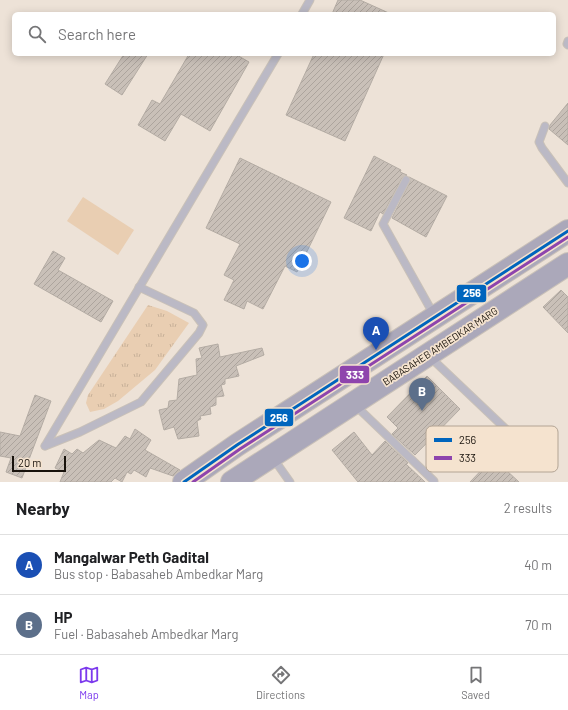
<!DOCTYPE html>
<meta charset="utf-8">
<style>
:root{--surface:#fff;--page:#f2f2f2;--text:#202124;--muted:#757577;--line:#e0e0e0;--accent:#7c3aed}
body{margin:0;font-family:Barlow,sans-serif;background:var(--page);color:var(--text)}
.scale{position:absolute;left:12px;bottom:10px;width:54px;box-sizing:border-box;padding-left:4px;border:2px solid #18120b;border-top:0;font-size:11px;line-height:14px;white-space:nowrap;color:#18120b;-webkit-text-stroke:3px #f5e3cf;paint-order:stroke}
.you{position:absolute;left:302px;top:261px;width:14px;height:14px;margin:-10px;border:3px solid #fff;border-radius:50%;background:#1a73e8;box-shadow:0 0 0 6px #1a73e833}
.badge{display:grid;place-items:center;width:26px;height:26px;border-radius:50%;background:var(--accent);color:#fff;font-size:13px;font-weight:700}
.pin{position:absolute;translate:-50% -33px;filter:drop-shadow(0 1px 2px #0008)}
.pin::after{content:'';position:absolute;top:21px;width:14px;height:12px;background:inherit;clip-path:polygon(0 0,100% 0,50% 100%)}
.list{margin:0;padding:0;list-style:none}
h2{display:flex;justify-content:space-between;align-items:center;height:52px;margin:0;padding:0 16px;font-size:17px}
h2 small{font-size:13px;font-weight:400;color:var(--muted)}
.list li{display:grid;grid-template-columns:26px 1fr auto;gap:12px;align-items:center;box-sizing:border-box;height:60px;padding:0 16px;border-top:1px solid var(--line)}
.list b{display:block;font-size:15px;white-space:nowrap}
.list p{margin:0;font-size:13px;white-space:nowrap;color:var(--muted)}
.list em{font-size:13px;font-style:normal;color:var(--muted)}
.icon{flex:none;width:22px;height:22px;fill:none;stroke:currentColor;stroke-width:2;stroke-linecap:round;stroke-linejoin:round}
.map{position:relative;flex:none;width:568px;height:482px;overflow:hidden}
.search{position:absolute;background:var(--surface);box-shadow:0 2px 10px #0003;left:12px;right:12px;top:12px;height:44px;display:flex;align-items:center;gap:10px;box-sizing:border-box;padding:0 14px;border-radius:6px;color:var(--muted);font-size:15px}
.sheet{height:172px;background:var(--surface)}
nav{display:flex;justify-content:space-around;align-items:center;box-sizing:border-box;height:56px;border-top:1px solid var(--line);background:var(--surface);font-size:11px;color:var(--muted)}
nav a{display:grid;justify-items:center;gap:2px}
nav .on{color:var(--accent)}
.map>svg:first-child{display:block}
.grass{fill:url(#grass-tufts)}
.pitch{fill:#e9ceb2}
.building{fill:url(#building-hatch);stroke:#b4aca4}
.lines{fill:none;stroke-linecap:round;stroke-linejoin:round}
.service-casing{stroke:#c9c1b8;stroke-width:9}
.primary-casing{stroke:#c9c1b8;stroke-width:24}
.service{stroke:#bbb9c5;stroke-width:7}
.primary{stroke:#aba8ba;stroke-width:22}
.bus-1-casing{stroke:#f5e3cf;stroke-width:6}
.bus-2-casing{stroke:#f5e3cf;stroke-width:6}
.bus-1{stroke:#0065bd;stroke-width:3}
.bus-2{stroke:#8e44ad;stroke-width:3}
.labels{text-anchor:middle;stroke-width:3.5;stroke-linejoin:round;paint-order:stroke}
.street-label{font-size:10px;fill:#18120b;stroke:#f5e3cf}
.key{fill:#f5e3cf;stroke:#b3a494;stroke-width:1}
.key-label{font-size:11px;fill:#18120b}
.line-badge{stroke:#f5e3cf;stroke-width:1.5}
.badge-label{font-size:11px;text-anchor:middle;font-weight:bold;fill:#fff}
</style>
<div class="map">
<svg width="568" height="482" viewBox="0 0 568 482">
<defs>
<pattern id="grass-tufts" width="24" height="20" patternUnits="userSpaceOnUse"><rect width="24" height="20" fill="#e9ceb2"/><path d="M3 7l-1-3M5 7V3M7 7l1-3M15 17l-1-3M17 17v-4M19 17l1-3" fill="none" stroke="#c7b098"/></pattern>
<pattern id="building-hatch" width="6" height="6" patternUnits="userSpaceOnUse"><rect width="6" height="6" fill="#c9c0b8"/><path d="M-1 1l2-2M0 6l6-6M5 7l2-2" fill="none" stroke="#aca49d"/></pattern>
</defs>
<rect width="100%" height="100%" fill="#ede2d7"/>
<path class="grass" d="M148,305L167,311L189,323L155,370L118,401L104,409L90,412L86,403L88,395Z"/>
<path class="pitch" d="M83,197L134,230L118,255L67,221Z"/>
<g class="building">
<path d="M338,0H360L391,14H332Z"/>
<path d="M124,54H148L122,95L105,84Z"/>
<path d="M189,54H235L249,62L210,131L181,114L165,141L138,125L152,100L160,104Z"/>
<path d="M314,54H384L345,141L286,115Z"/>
<path d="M568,103V145L549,129L550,125Z"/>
<path d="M374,156L401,170L400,172L407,175L402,178L383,214L380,212L371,231L344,218Z"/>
<path d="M240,158L331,202L297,272L285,266L263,309L247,301L244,309L224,300L234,280L224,275L240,244L206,228Z"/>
<path d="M409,177L447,196L426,237L392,218L410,182Z"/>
<path d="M53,251L65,258L58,270L113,301L101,322L34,284Z"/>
<path d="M561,290L568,297V333L543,307Z"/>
<path d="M218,344L220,357L262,348L264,355L236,366L239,376L225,379V384L221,385L224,396L216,397V405L210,407L211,414L200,416L201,419L197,421L199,436L178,439L174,427L164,430L159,410L168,408L169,401L177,400L179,379L197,375L196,359L202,358L199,348Z"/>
<path d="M427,376L460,409L415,455L392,434L398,428L387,417Z"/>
<path d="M35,395L51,401L22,478L6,472L11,458L0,456V432L20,436Z"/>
<path d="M135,429L151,440L145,450L180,470L173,476L150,468L146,477L134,470L131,474L127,472L122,482L115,478L111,482H60L64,472L55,468L64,449L72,454L77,449L83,453L99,440L116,448L125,436L130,439Z"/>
<path d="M354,432L372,455L385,441L408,463L406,464L425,482H358L332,450Z"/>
<path d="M493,458L519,482H470Z"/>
</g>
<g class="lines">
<g class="service-casing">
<g id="service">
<path d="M302,14L310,0"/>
<path d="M568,41L567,44L568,45"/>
<path d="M545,126L539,142L542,148L568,183"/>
<path d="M406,180L383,224L434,315"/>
<path d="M430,357L532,454"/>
<path d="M356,406L434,481"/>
<path d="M45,446L278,54"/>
<path d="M45,446L80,432L141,402L199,333L203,325L194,313L139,287"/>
<path d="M273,458L290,482"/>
</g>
</g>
<g class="primary-casing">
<g id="primary">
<path d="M184,482L237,445L568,231"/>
<path d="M232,482L568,264"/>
</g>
</g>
<use href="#service" class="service"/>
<use href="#primary" class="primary"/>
<g class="bus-1-casing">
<path id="bus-1" d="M184,482L237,445L568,231"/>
</g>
<g class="bus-2-casing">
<path id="bus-2" d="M193,482L240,449L568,237"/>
</g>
<use href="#bus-1" class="bus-1"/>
<use href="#bus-2" class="bus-2"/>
</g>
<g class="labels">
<g class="street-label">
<text transform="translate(440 346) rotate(-33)" y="4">BABASAHEB AMBEDKAR MARG</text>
</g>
</g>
<rect x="426" y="426" width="132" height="46" rx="6" class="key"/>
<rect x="434" y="438" width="18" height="4" fill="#0065bd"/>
<rect x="434" y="456" width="18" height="4" fill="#8e44ad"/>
<g class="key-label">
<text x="459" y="444">256</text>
<text x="459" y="462">333</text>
</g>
<g class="line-badge">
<rect x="456" y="284" width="31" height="19" rx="4" fill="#0065bd"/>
<rect x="339" y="365" width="31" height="19" rx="4" fill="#8e44ad"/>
<rect x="264" y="408" width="30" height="19" rx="4" fill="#0065bd"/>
</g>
<g class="badge-label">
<text x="472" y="297">256</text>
<text x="355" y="379">333</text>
<text x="279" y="422">256</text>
</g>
</svg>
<div class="scale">20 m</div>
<div class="you"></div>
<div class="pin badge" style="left:376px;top:350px;background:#1a4fb4">A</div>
<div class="pin badge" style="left:422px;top:411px;background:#5c6f8a">B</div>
<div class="search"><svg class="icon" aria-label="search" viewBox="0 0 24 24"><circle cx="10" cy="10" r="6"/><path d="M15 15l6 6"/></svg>Search here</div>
</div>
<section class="sheet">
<h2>Nearby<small>2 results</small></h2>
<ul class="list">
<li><span class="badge" style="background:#1a4fb4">A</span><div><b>Mangalwar Peth Gadital</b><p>Bus stop · Babasaheb Ambedkar Marg</p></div><em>40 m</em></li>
<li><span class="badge" style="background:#5c6f8a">B</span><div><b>HP</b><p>Fuel · Babasaheb Ambedkar Marg</p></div><em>70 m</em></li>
</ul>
</section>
<nav>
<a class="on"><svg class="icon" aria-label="map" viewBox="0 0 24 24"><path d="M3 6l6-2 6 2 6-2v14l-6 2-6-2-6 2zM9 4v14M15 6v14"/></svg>Map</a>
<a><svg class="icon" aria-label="directions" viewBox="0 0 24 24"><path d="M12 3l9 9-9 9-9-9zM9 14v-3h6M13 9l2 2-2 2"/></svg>Directions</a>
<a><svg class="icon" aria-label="saved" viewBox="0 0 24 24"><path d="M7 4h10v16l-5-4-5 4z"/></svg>Saved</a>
</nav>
